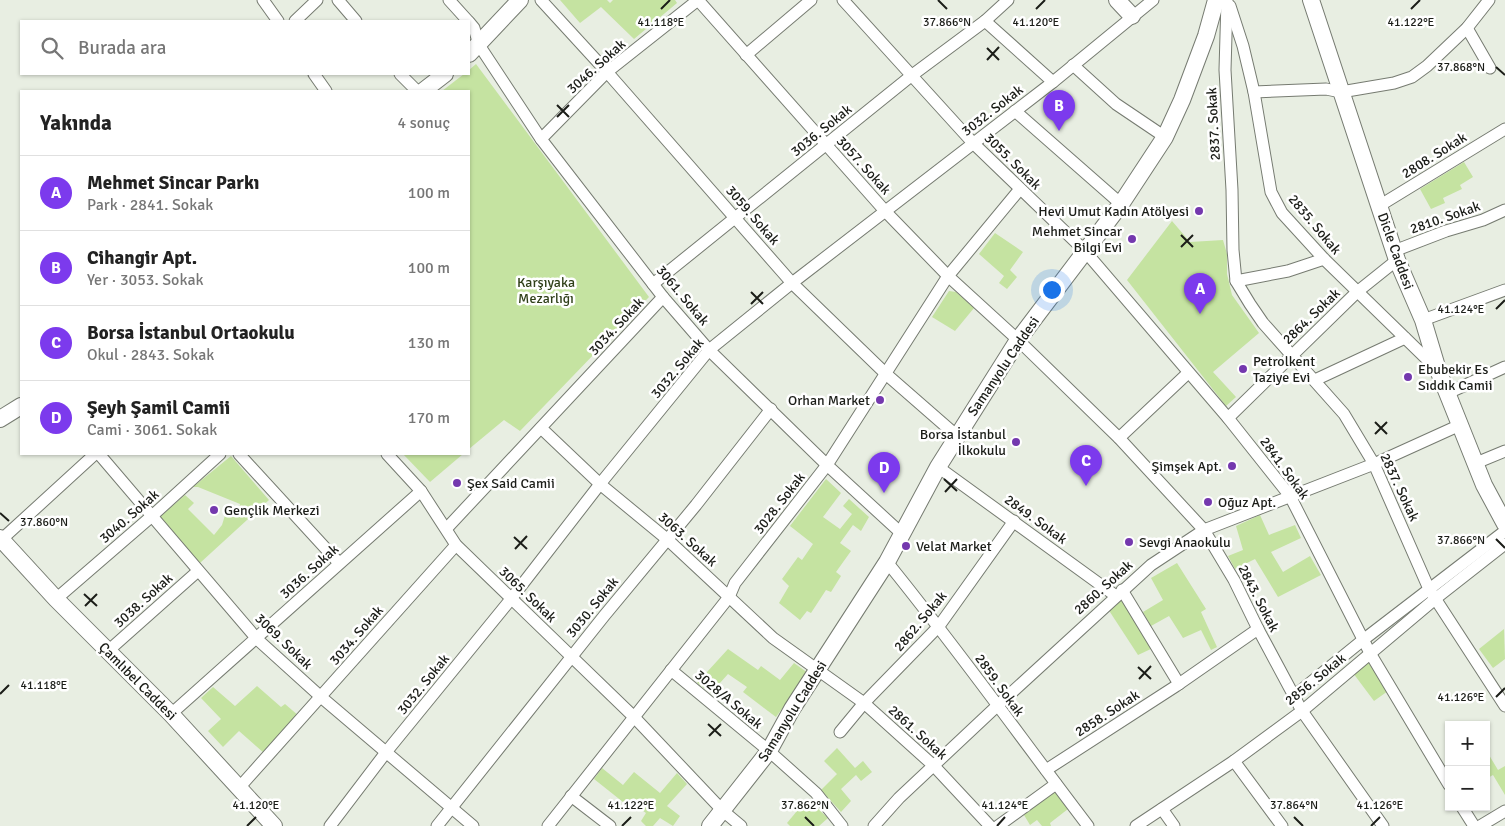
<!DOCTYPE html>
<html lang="tr">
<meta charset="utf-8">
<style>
:root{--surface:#fff;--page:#f2f2f2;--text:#222;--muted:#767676;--line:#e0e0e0;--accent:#7c3aed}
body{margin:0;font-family:Signika,sans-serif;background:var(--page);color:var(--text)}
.controls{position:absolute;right:15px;bottom:15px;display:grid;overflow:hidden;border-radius:0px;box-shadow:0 1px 4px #0004}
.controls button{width:45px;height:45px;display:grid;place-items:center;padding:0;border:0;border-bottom:1px solid var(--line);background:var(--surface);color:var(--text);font:25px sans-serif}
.you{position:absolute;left:1051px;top:289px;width:18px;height:18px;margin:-12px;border:4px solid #fff;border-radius:50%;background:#1a73e8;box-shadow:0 0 0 8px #1a73e833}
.badge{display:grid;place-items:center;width:32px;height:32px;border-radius:50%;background:var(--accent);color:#fff;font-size:16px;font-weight:700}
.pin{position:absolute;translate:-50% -41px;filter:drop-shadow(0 1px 2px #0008)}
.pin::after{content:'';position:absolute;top:26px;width:18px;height:15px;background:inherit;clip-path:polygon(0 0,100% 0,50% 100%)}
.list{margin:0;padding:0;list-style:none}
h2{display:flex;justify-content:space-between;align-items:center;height:65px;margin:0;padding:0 20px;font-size:21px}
h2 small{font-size:16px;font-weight:400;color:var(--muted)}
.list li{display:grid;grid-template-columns:32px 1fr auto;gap:15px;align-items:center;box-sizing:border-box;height:75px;padding:0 20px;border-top:1px solid var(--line)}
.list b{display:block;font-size:19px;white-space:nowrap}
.list p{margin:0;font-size:16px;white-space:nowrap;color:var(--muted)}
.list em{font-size:16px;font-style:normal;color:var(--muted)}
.icon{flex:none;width:28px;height:28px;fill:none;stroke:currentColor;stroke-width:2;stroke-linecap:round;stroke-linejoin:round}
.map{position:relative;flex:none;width:1505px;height:826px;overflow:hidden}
.search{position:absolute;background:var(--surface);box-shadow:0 1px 4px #0004;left:20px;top:20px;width:450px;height:55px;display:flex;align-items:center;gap:12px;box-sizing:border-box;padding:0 18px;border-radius:0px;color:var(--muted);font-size:19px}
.panel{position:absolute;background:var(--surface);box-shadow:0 1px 4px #0004;left:20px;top:90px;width:450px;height:365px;border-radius:0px}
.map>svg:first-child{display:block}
.green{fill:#c5e3a1}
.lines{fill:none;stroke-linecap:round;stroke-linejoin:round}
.street-casing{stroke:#767b71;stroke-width:13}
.secondary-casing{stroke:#767b71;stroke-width:18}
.street{stroke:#fff;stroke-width:11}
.secondary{stroke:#fff;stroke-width:16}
.ticks{fill:none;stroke:#1b1d18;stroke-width:2}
.poi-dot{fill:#7438ae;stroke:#fff;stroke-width:2}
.labels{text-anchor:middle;stroke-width:5;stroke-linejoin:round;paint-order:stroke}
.street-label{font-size:14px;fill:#1b1d18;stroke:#fff}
.poi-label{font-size:14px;fill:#1b1d18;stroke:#fff;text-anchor:start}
.park-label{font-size:14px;fill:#2f3f18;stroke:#fff}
.ticks-label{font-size:12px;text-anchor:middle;fill:#1b1d18;stroke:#fff;stroke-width:5;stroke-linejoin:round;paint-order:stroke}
</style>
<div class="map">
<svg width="1505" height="826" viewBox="0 0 1505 826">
<rect width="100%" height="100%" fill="#e8eee2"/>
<g class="green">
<path d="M560,0H607L610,3L613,0H675L677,3L634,39L601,7L580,23Z"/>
<path d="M476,64L649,297L520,431L504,420L469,449V91H442L464,74H469V70Z"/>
<path d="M1464,162L1473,177L1460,185L1462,189L1443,198L1445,203L1431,209L1420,189Z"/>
<path d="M1172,221L1190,242L1223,240L1227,254V274L1232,295L1259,333L1213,372L1236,397L1226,406L1127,280Z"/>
<path d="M995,233L1023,252L1010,270L1017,277L1007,289L999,283L1004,276L979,254Z"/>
<path d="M949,291L956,292L974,308L955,331L932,317Z"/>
<path d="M403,454H463L430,482Z"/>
<path d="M231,456L269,500L200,563L161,519V516L185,495L194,503L188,509L214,535L222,525L226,512L239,514L240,504L198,487H193Z"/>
<path d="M826,479L841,493L823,517L840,529L852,514L843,506L849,499L869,517L861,531L853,525L840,543L851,551L836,572L841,576L831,592L826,590L811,613L807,611L800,620L779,603L789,586L782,579L798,557L802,560L813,544L790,526Z"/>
<path d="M1260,515L1269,535L1295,525L1301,538L1271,552L1283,572L1310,556L1321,575L1278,597L1255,559L1235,569L1228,556L1243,550L1236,526Z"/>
<path d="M1177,563L1206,609L1201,612L1217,647L1211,650L1201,630L1183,638L1169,616L1151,626L1143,612L1163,600L1151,578Z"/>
<path d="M1123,598L1153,648L1138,655L1108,609Z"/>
<path d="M1504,629L1505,659L1493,668L1479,649Z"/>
<path d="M728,649L758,670L761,666L780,680L794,663L808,673L776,717L743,692L747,687L728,674L711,693L697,683Z"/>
<path d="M1368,662L1388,691L1374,701L1353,673Z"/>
<path d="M257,686L281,707L285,704L299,716L264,753L239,731L223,747L208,731L221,719L201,698L213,687L235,706Z"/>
<path d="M837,748L855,768L863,761L872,772L861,781L856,775L841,789L851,801L841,812L821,790L837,774L824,761Z"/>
<path d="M1486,750L1498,770L1505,766V795L1493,775L1486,779Z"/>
<path d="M602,768L623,785L634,772L660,793L677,773L687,784L667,806L680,816L673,826L660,818L653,826H646L641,821L646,813L631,802L628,806L594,779Z"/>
<path d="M1054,790L1068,809L1050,823L1051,826H1042L1037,820L1030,825L1024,815Z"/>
<path d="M807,799L828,818L819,826H790L787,823Z"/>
</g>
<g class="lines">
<g class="street-casing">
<g id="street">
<path d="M263,0L278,21"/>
<path d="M338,0L356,21"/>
<path d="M449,0L468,21"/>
<path d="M541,0L607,72L792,283L886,374L957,436"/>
<path d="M698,0L885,211L948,276L1018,340L1119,438L1204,530L1234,580L1258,629L1302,711L1383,826"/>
<path d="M843,0L973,143L1084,250L1228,418L1290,496L1370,653L1449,785"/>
<path d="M1227,0L1225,70L1232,190L1233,250L1236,281L1250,304L1263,323L1344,414L1374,464L1429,589L1505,706"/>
<path d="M1230,6L1243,46L1254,92L1271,192L1282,213L1324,259L1437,369"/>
<path d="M295,21L317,0"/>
<path d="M985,21L1053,82"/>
<path d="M469,22L474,28L479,45L541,139L663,297L709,350L827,465L901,533"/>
<path d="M1467,28L1490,68"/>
<path d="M746,55L811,0"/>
<path d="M1073,65L1116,104L1165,137"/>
<path d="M314,74L326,91"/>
<path d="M400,74L417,91"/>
<path d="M1254,92L1326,89L1341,92L1394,83L1412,77L1427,66L1467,28L1489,0"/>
<path d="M1015,111L1121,204"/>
<path d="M541,139L607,72L698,0"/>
<path d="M1379,206L1505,129"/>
<path d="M1394,251L1446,231L1483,220L1505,210"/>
<path d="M1236,281L1288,271L1324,259"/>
<path d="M653,284L911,76L985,21L1008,0"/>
<path d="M1423,320L1505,290"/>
<path d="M1315,380L1405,338"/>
<path d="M1448,393L1505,367"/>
<path d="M1228,418L1357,292L1397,260"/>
<path d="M541,428L600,484L668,540L773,638L864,703L934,766L990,826"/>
<path d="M1119,438L1188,373"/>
<path d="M99,454L257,639L321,697L473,826"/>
<path d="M239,454L339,563"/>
<path d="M387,454L421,491L456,545L634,717L723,811L741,826"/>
<path d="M1476,463L1505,451"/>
<path d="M938,467L1116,596"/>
<path d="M447,528L663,297"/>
<path d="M1,540L95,454"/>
<path d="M887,562C957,648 1021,738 1088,826"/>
<path d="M1122,590L1179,684"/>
<path d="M56,599L152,516L220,454"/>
<path d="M108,651L198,571"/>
<path d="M671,670L769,751L816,793L842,826"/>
<path d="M1294,696L1363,640L1505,531"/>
<path d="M171,714L421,491"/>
<path d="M840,732L864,703L939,626L1014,521"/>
<path d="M1234,761L1282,826"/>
<path d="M1046,770L1176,686L1258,629"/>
<path d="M238,789L456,545"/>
<path d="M571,796L610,826"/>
<path d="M1462,807L1474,826"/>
<path d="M1162,809L1174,826"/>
<path d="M330,826L387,751L511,599L600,484L709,350L792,283L1053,82L1153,0"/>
<path d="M437,826L604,616L696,505L771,409"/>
<path d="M548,826L729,597L735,583L827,465L948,276L1020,189"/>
<path d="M874,826L899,798L997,706L1151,565L1204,530L1374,464L1460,425"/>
<path d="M998,826L1056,784"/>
<path d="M1136,826L1234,761L1302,711L1435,599L1505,544"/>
<path d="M1480,826L1505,811"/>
</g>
</g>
<g class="secondary-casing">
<g id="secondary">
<path d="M1117,0L1132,16"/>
<path d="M1311,0L1397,260L1423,320L1438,370L1484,485L1505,524"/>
<path d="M469,54L520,0"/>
<path d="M423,91L445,74"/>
<path d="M0,419L21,406"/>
<path d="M0,538L56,599L171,714L274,826"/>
<path d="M710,826L769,751L792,709L887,562L938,467L1018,340L1121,204L1165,137L1182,100L1206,36L1216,0"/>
</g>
</g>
<use href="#street" class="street"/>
<use href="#secondary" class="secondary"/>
</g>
<path class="ticks" d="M938,0L947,9M661,9L670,0M1036,9L1045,0M1411,9L1420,0M987,48L999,60M987,60L999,47M1496,67L1505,75M557,105L569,117M557,117L569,105M1181,235L1193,247M1181,247L1193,235M751,292L763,304M751,304L763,292M1496,309L1505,300M1375,422L1387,434M1375,434L1387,422M944,479L957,491M945,492L957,479M0,513L9,521M514,537L527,549M1496,539L1505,548M515,549L527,536M84,594L97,606M85,606L97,594M1138,667L1151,679M1139,679L1151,666M0,694L9,685M1496,697L1505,688M708,724L721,736M709,736L721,724M805,817L814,826M1294,817L1303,826M247,826L256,817M622,826L631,817M997,826L1005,817M1371,826L1380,817"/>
<g class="poi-dot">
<circle cx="1199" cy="211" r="5"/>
<circle cx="1132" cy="239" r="5"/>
<circle cx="1243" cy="369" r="5"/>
<circle cx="1408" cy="377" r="5"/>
<circle cx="880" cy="400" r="5"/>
<circle cx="1016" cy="442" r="5"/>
<circle cx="1232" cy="466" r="5"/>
<circle cx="457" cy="483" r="5"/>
<circle cx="1208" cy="502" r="5"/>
<circle cx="214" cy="510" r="5"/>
<circle cx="1129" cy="542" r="5"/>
<circle cx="906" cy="546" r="5"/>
</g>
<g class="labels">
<g class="street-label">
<text transform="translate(596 66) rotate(-42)" y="5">3046. Sokak</text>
<text transform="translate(992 110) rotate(-38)" y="5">3032. Sokak</text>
<text transform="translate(1213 124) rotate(-93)" y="5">2837. Sokak</text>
<text transform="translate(821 130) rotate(-39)" y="5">3036. Sokak</text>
<text transform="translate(1434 155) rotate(-32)" y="5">2808. Sokak</text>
<text transform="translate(1013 161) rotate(45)" y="5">3055. Sokak</text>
<text transform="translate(864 165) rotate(48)" y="5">3057. Sokak</text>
<text transform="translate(753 215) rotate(49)" y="5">3059. Sokak</text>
<text transform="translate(1445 217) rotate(-19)" y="5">2810. Sokak</text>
<text transform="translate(1315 224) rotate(50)" y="5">2835. Sokak</text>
<text transform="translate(1396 251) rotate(70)" y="5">Dicle Caddesi</text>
<text transform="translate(683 295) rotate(50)" y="5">3061. Sokak</text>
<text transform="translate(1311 316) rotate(-44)" y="5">2864. Sokak</text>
<text transform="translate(616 326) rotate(-47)" y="5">3034. Sokak</text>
<text transform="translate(1003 366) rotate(-56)" y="5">Samanyolu Caddesi</text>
<text transform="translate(677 368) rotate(-50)" y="5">3032. Sokak</text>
<text transform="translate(1285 468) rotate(54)" y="5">2841. Sokak</text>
<text transform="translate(1400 487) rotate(65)" y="5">2837. Sokak</text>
<text transform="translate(779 503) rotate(-52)" y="5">3028. Sokak</text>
<text transform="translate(129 516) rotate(-41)" y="5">3040. Sokak</text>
<text transform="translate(1036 519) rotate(36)" y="5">2849. Sokak</text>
<text transform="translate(688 539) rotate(42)" y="5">3063. Sokak</text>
<text transform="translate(309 571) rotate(-42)" y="5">3036. Sokak</text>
<text transform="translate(1103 587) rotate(-42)" y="5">2860. Sokak</text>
<text transform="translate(528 594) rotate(44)" y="5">3065. Sokak</text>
<text transform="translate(1259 598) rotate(63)" y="5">2843. Sokak</text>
<text transform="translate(143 600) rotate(-42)" y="5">3038. Sokak</text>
<text transform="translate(592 607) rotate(-51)" y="5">3030. Sokak</text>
<text transform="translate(920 621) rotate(-50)" y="5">2862. Sokak</text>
<text transform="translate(356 635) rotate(-49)" y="5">3034. Sokak</text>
<text transform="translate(284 641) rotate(44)" y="5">3069. Sokak</text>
<text transform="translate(1315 679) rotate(-39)" y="5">2856. Sokak</text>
<text transform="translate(138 681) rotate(45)" y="5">Çamlıbel Caddesi</text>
<text transform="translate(423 684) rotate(-51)" y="5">3032. Sokak</text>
<text transform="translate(1000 685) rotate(54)" y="5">2859. Sokak</text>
<text transform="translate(729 699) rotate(40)" y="5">3028/A Sokak</text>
<text transform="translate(792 711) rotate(-58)" y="5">Samanyolu Caddesi</text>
<text transform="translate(1107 713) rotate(-33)" y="5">2858. Sokak</text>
<text transform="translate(918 732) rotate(42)" y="5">2861. Sokak</text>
</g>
<g class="poi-label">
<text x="1189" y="216" text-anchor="end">Hevi Umut Kadın Atölyesi</text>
<text x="1122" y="236" text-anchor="end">Mehmet Sincar<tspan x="1122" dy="16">Bilgi Evi</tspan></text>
<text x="1253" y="366">Petrolkent<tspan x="1253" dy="16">Taziye Evi</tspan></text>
<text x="1418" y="374">Ebubekir Es<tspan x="1418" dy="16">Sıddık Camii</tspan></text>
<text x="870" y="405" text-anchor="end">Orhan Market</text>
<text x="1006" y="439" text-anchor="end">Borsa İstanbul<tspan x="1006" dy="16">İlkokulu</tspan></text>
<text x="1222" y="471" text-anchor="end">Şimşek Apt.</text>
<text x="467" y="488">Şex Said Camii</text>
<text x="1218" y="507">Oğuz Apt.</text>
<text x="224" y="515">Gençlik Merkezi</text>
<text x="1139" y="547">Sevgi Anaokulu</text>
<text x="916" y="551">Velat Market</text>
</g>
<g class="park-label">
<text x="546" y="287">Karşıyaka<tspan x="546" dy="16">Mezarlığı</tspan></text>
</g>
</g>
<g class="ticks-label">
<text x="947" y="26">37.866°N</text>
<text x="661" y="26">41.118°E</text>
<text x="1036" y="26">41.120°E</text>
<text x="1411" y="26">41.122°E</text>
<text x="1461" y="71">37.868°N</text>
<text x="1461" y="313">41.124°E</text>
<text x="44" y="526">37.860°N</text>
<text x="1461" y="544">37.866°N</text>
<text x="44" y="689">41.118°E</text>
<text x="1461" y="701">41.126°E</text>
<text x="256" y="809">41.120°E</text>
<text x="631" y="809">41.122°E</text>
<text x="1005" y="809">41.124°E</text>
<text x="1380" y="809">41.126°E</text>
<text x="805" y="809">37.862°N</text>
<text x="1294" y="809">37.864°N</text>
</g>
</svg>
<div class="controls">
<button>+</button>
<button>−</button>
</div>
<div class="you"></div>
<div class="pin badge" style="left:1200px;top:314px">A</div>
<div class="pin badge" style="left:1059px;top:131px">B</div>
<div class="pin badge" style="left:1086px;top:486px">C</div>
<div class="pin badge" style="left:884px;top:493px">D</div>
<div class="search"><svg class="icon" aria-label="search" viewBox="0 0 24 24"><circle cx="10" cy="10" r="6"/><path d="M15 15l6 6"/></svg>Burada ara</div>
<section class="panel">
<h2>Yakında<small>4 sonuç</small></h2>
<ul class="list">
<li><span class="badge">A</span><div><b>Mehmet Sincar Parkı</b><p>Park · 2841. Sokak</p></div><em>100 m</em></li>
<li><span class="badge">B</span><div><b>Cihangir Apt.</b><p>Yer · 3053. Sokak</p></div><em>100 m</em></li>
<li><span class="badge">C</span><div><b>Borsa İstanbul Ortaokulu</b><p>Okul · 2843. Sokak</p></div><em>130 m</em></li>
<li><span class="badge">D</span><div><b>Şeyh Şamil Camii</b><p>Cami · 3061. Sokak</p></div><em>170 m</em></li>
</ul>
</section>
</div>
